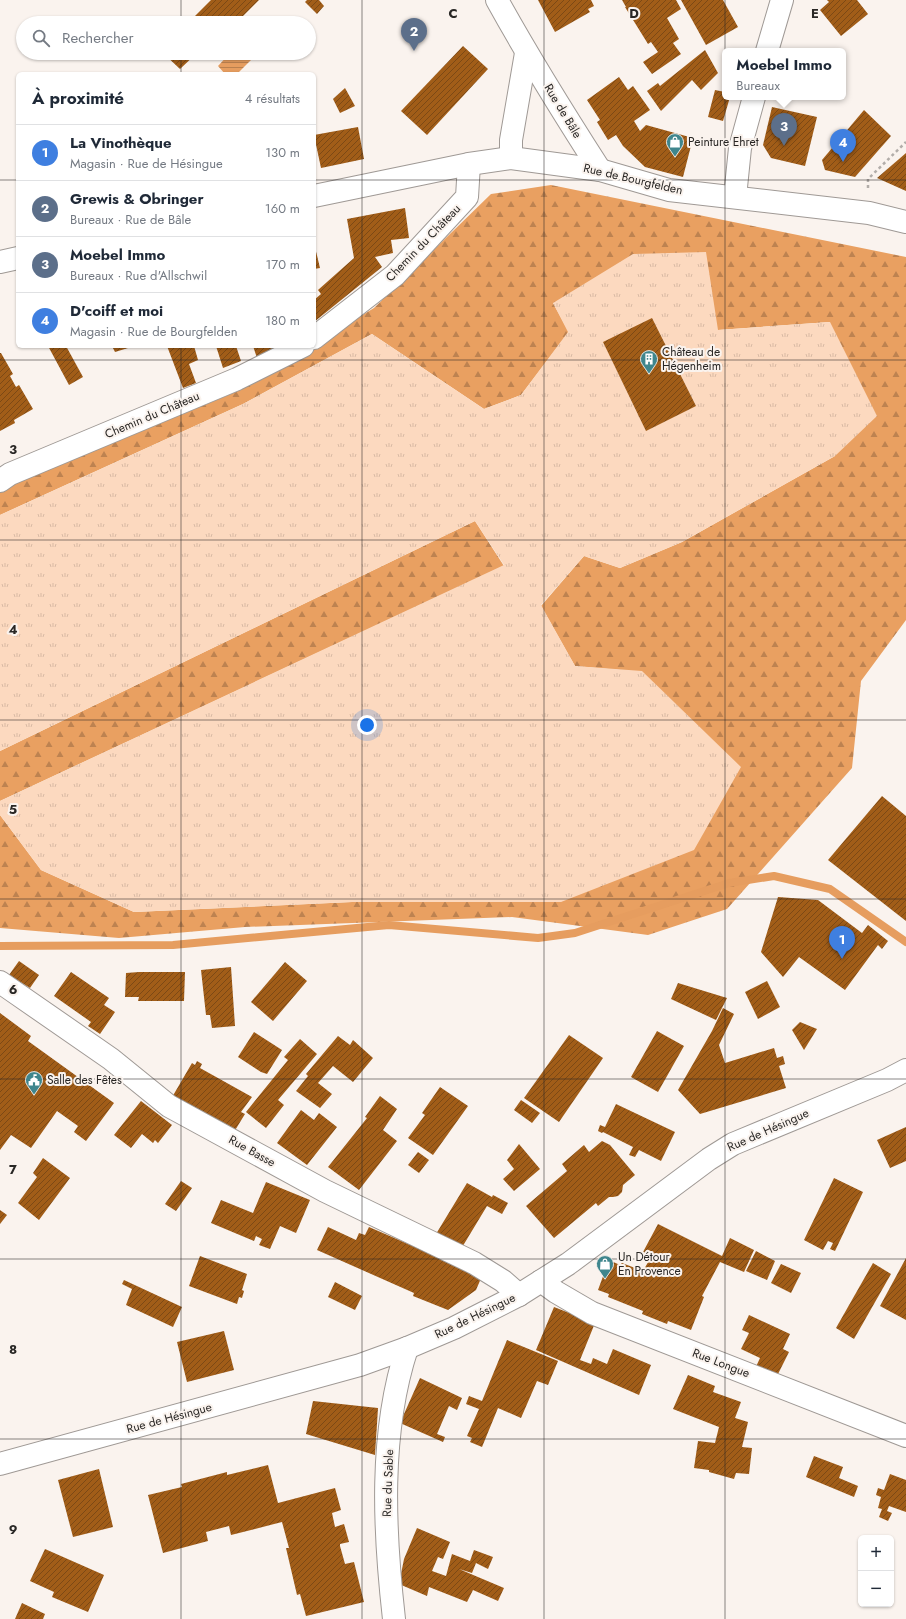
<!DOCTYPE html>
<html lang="fr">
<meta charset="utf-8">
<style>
:root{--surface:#fff;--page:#f2f2f3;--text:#1f2937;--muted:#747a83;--line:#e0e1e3;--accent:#1a73e8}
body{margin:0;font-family:Jost,sans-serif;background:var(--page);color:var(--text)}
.controls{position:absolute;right:12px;bottom:12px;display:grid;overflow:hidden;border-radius:6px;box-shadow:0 1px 3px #0004}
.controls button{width:36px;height:36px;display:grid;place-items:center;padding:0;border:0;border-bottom:1px solid var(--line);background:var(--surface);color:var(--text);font:20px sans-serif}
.you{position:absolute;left:367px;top:725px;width:14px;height:14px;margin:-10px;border:3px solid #fff;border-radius:50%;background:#1a73e8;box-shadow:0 0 0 6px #1a73e833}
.badge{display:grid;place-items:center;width:26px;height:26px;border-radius:50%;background:var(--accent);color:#fff;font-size:13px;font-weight:700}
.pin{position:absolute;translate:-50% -33px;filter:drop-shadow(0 1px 2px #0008)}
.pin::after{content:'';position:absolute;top:21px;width:14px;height:12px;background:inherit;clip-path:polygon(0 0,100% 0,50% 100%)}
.popup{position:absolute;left:722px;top:48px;width:124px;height:52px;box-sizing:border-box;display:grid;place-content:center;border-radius:6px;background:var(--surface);filter:drop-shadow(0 1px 3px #0005);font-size:13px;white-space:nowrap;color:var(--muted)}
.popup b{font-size:15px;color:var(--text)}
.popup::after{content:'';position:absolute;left:50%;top:100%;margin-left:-8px;border:8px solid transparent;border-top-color:var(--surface)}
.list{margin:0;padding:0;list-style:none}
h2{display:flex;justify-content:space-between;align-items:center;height:52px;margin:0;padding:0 16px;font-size:17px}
h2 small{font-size:13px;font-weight:400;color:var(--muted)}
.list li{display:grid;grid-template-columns:26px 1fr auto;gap:12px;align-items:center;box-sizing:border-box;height:56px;padding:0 16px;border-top:1px solid var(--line)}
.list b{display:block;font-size:15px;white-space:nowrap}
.list p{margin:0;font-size:13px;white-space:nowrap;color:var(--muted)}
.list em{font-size:13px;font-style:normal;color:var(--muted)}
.icon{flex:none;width:22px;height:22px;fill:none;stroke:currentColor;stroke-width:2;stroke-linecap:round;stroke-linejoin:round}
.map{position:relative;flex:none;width:906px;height:1619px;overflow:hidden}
.search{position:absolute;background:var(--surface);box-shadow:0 1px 3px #0004;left:16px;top:16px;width:300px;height:44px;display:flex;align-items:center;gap:10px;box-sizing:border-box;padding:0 14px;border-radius:22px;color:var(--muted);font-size:15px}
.panel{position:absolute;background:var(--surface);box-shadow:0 1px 3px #0004;left:16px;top:72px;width:300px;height:276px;border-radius:6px}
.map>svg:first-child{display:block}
.forest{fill:url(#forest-firs)}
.park{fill:url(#park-tufts)}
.water{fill:url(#water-rules)}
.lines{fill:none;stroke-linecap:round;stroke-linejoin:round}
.stream{stroke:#e69d5f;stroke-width:8}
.building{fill:url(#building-hatch)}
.street-casing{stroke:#9f9995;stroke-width:24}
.secondary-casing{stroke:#9f9995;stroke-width:24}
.path{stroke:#b2ada9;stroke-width:2.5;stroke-dasharray:3 3;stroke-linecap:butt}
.street{stroke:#fff;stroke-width:22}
.secondary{stroke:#fff;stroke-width:22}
.grid{fill:none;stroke:#292725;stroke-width:1;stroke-opacity:0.55}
.labels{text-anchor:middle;stroke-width:4;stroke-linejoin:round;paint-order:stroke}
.street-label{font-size:12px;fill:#292725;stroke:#faf3ee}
.poi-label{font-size:12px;fill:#292725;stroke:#faf3ee;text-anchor:start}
.grid-label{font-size:13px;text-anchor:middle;font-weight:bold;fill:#292725;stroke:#faf3ee;stroke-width:4;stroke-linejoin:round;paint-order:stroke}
</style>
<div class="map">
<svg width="906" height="1619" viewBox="0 0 906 1619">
<defs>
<pattern id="forest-firs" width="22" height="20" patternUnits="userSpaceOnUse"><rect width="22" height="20" fill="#e9a061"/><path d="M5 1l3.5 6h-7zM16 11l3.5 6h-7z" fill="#bd8250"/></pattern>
<pattern id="park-tufts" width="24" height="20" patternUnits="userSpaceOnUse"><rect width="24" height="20" fill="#fcd9bf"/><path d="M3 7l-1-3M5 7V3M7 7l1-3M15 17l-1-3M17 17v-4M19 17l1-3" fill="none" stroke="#d8baa4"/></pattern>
<pattern id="water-rules" width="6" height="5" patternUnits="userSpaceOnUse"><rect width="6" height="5" fill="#e69d5f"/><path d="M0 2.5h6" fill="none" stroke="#ba804e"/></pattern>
<pattern id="building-hatch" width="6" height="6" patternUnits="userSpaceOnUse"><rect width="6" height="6" fill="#a15d18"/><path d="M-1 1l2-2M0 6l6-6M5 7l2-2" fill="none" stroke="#7c4915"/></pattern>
</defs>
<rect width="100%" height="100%" fill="#faf3ee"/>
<g class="forest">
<path d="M551,185L906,257V620L861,681L852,768L727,909L648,935L512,917L245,927L119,938L0,928V815L41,870L134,912L352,902H561L642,672L575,666L541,606L584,556L620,568L682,542L835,456L830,322L718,330L553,303L569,332L521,395L484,409L372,334L243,404L0,515V490L238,391L374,308L491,194Z"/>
<path d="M475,521L504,566L0,801V751Z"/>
</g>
<path class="park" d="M706,252L718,330L830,322L877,416L835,456L682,542L620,568L584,556L541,605L575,666L642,671L741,767L694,850L561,902H352L134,912L41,870L0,815V801L504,565L475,521L0,751V515L243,404L372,334L484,409L521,395L568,332L553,303L633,254Z"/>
<path class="water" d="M230,53H258L237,74H225L218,66Z"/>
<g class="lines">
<path class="stream" d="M0,946L173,945L389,925L538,938L575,933L729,883L774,876L830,889L906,942"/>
</g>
<g class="building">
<path d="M211,0H259L236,23H188Z"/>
<path d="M307,0H319L324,6L317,14L305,2Z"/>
<path d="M538,0H591L594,6L588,9L590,12L555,32Z"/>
<path d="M622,0H676L681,9L667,18L679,39L673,43L681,54L652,74L643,62L658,52L651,42L648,44L625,7H626Z"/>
<path d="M681,0H723L738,27L706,45Z"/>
<path d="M827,0H857L868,14L841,36L820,10L829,2Z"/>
<path d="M463,46L488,69L427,135L401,111Z"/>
<path d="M705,50L718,73L701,90L692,80L661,111L647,91L658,83L660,86Z"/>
<path d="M163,53H197L180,69Z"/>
<path d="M619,77L628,90L633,86L650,110L634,121L640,131L646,125L693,138L683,177L645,167L623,146L616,135L608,140L597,122L600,120L587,100Z"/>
<path d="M345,88L355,106L340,113L333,99Z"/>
<path d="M715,90L725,92V97H730L723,121L708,117Z"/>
<path d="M772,107L817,117L805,166L771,158L763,145Z"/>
<path d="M864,110L891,136L855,177L825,170L822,160Z"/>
<path d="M358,127L364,159L321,168L314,135Z"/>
<path d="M906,153V191L877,178Z"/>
<path d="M405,208L409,238L391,240L393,253L375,257L382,267L314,322V304L315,303L314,300L321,294L318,290L354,258L347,219Z"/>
<path d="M314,243L320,268L314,269Z"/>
<path d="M652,318L696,406L646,431L603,342Z"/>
<path d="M48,346H66L83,377L69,385Z"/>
<path d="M112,346H128V348L115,352Z"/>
<path d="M167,346H194L198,360L189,364L196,383L183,388Z"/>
<path d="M216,346H236L241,361L223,368Z"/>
<path d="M253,346H271L272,349L257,358Z"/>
<path d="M0,353H1L13,374L10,376L16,387L19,385L33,409L14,420L15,423L0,431Z"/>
<path d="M882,796L906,816V921L828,860Z"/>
<path d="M778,897L818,900L862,933L868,925L888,941L882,949L878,945L845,990L799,957L783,977L761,952Z"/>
<path d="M19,961L39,975L30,988L9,975Z"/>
<path d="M285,962L307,981L273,1021L251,1002Z"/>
<path d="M231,967L235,1026L212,1028L210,1015H206L201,970Z"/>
<path d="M71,972L109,998L104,1005L115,1012L100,1034L88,1026L91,1022L54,996Z"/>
<path d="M139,972H185L184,1001H138L139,997H125L126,973Z"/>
<path d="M767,981L780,1007L758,1019L745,992Z"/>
<path d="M678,983L727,998L716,1020L671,999Z"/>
<path d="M723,1008L734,1014L719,1045L725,1063L774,1048L777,1058L783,1056L785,1064L779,1066L786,1088L700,1114L678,1090L712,1031Z"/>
<path d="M0,1013L31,1036L28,1041L114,1103L86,1141L74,1132L78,1126L57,1111L31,1148L11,1135L0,1150Z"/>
<path d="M800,1022L817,1029L804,1050L792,1030Z"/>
<path d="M657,1031L684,1046L658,1092L631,1077Z"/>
<path d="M254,1032L282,1050L267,1074L261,1072L238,1057Z"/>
<path d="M569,1035L603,1058L559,1122L524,1098Z"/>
<path d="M338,1036L350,1045L353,1040L373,1058L353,1082L333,1066L318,1083L332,1094L320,1108L296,1091L308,1076L306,1074Z"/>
<path d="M300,1039L317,1054L278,1100L284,1105L266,1128L246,1112L288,1060L284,1057Z"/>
<path d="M197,1061L202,1064L200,1068L252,1097L241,1112L245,1114L234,1132L171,1099L192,1063L195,1065Z"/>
<path d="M440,1087L468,1106L433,1155L408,1138L425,1115L422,1113Z"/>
<path d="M380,1096L397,1109L383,1130L397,1141L359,1190L328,1167L367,1118L365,1117Z"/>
<path d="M521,1100L540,1113L532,1123L514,1110Z"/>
<path d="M141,1101L172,1125L158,1143L155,1140L153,1143L142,1134L131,1148L114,1135Z"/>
<path d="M616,1104L675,1132L661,1161L639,1150L635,1157L629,1155L633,1147L603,1132L602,1133L598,1131L600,1125L605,1127Z"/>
<path d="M301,1110L314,1120L319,1113L337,1127L307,1165L277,1143Z"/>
<path d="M906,1127V1161L890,1168L877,1140Z"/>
<path d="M602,1141L610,1145L635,1175L623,1185L622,1192L618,1196L613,1197H609L598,1206L596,1203L554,1238L526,1206L567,1171L562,1164L584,1145L589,1152Z"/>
<path d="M519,1144L540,1169L514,1191L503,1179L514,1169L507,1160Z"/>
<path d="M418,1152L429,1160L419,1173L408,1165Z"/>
<path d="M43,1158L70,1178L39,1220L18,1203L37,1177L33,1173Z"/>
<path d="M834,1178L863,1192L835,1251L830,1249L833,1243L828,1241L823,1250L804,1240Z"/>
<path d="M181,1181L192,1188L176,1211L165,1204Z"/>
<path d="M266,1182L310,1200L296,1233L280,1226L270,1249L259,1245L262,1239L256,1236L254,1241L211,1223L221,1200L253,1213Z"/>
<path d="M467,1183L492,1197L493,1195L508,1203L502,1214L487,1206L461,1249L436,1234Z"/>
<path d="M0,1210L7,1215L0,1224Z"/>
<path d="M658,1224L722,1256L730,1238L754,1250L744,1272L720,1262L702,1296L704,1297L691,1330L668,1321L667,1324L642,1314L643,1311L608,1297L609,1294L598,1290L609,1260L620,1265L622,1263L643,1271L651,1257L643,1252Z"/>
<path d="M328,1227L356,1240L359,1233L365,1235L369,1227L482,1276L476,1290L448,1310L413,1296L414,1293L317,1250Z"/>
<path d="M756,1251L775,1261L767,1280L746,1271Z"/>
<path d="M200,1256L247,1274L242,1290L244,1291L242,1298L239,1297L237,1304L189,1286Z"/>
<path d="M906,1258V1320L880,1306Z"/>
<path d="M873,1263L891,1274L854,1339L836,1328Z"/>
<path d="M781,1264L801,1273L791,1293L771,1283Z"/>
<path d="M124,1280L182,1307L173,1327L126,1305L132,1289L122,1284Z"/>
<path d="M335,1282L362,1296L355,1310L328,1297Z"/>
<path d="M554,1307L595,1323L580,1360L591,1364L593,1358L607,1364L613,1349L651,1365L639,1395L536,1350Z"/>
<path d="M749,1315L790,1334L783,1349L789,1352L775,1380L754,1371L760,1358L741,1349L749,1333L742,1330Z"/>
<path d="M224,1331L234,1370L187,1382L177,1342Z"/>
<path d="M507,1340L558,1361L548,1385L537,1381L521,1418L498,1408L482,1447L470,1442L472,1438L467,1436L479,1409L466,1404L469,1396L482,1401Z"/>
<path d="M688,1375L715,1386L713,1392L741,1402L735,1418L748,1422L742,1447L752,1448L749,1474L736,1473L734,1479L709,1472V1470L694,1468L698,1441L715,1443L719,1427L673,1409Z"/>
<path d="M420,1378L462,1398L457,1410L449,1406L437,1434L445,1437L443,1442L400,1423Z"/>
<path d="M313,1401L378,1408L375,1455L306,1434Z"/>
<path d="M814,1456L843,1467L839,1478L858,1486L854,1497L806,1477Z"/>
<path d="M268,1465L278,1503L335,1488L341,1510L332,1513L335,1527L344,1524L349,1542L340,1544V1546L345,1564L354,1562L364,1602L306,1616L300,1594L297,1595L286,1548H289L282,1522L231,1535L229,1526L206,1532L208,1541L163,1553L148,1495L182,1487L181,1484L227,1472V1475Z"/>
<path d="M99,1469L113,1527L73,1537L58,1480Z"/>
<path d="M890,1474L906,1480V1512L889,1506L887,1511L892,1513L888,1521L879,1517L882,1509L878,1508L881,1497L876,1495L878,1488L884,1490Z"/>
<path d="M417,1528L450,1542L443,1559L438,1557L432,1571L446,1576L452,1554L470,1561L474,1550L493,1557L488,1569L476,1563L472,1573L459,1569L504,1588L498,1601L473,1590L467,1602L429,1587L427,1596L399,1584L404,1559Z"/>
<path d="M45,1549L104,1575L88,1612L52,1597L54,1592L30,1581Z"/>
<path d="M22,1603L45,1614L43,1619H15Z"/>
</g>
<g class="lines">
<g class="street-casing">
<g id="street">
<path d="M314,338L395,275L467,197L469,164"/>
<path d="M0,481L10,474L237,379L303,346"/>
<path d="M0,982L111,1059L169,1106L325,1191L474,1263L503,1281L519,1295"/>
<path d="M541,1281L556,1292L592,1313L906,1436"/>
<path d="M394,1619C384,1531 379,1433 407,1348"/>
</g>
</g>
<g class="secondary-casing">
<g id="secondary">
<path d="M497,0C529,58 564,114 600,170"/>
<path d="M767,51L782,0"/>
<path d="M511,158V140L526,53"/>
<path d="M314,196L469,164L511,158L600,170L669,190L869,213L906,222"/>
<path d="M735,197L740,148L754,97"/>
<path d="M0,262L18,258"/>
<path d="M0,1464L360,1365L407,1348L454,1328L519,1295L568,1264L709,1159L733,1144L887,1080L906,1070"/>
</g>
</g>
<path class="path" d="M868,188V179L906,142"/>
<use href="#street" class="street"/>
<use href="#secondary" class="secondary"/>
</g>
<path class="grid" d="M181,0V23M362,0V1619M544,0V1619M725,0V1619M181,53V74M0,180H18M314,180H906M181,346V1619M0,360H906M0,540H906M0,720H906M0,899H906M0,1079H906M0,1259H906M0,1439H906"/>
<defs>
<g id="shop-pin" transform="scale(0.9)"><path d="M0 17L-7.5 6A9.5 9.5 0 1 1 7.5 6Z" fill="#3f868d" stroke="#faf3ee"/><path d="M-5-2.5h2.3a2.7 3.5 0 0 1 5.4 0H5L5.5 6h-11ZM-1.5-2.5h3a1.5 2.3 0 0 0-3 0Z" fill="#fff"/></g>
<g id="building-pin" transform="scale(0.9)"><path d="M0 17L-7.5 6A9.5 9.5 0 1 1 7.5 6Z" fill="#3f868d" stroke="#faf3ee"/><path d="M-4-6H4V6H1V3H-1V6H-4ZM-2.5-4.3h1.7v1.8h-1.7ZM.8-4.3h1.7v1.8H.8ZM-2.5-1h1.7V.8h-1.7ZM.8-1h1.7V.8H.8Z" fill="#fff"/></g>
<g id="civic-pin" transform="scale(0.9)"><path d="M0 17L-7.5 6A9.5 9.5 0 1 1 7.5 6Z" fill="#3f868d" stroke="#faf3ee"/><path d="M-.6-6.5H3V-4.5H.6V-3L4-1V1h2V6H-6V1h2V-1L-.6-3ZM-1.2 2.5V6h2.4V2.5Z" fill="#fff"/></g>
</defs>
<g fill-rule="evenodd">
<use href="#shop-pin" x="675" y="142"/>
<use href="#building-pin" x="649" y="359"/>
<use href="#civic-pin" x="34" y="1080"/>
<use href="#shop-pin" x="605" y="1264"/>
</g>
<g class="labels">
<g class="street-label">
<text transform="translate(563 111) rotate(59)" y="4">Rue de Bâle</text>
<text transform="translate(633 179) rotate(13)" y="4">Rue de Bourgfelden</text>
<text transform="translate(423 243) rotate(-46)" y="4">Chemin du Château</text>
<text transform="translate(152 415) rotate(-23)" y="4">Chemin du Château</text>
<text transform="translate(768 1130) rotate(-24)" y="4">Rue de Hésingue</text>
<text transform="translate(252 1151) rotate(29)" y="4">Rue Basse</text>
<text transform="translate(475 1316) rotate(-26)" y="4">Rue de Hésingue</text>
<text transform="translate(721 1363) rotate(21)" y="4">Rue Longue</text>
<text transform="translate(169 1418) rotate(-15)" y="4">Rue de Hésingue</text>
<text transform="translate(388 1483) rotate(-88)" y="4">Rue du Sable</text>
</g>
<g class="poi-label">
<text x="688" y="146">Peinture Ehret</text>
<text x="662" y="356">Château de<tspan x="662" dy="14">Hégenheim</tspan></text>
<text x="47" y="1084">Salle des Fêtes</text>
<text x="618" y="1261">Un Détour<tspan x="618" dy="14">En Provence</tspan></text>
</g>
</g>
<g class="grid-label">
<text x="453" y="18">C</text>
<text x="634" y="18">D</text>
<text x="815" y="18">E</text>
<text x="13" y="454">3</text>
<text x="13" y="634">4</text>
<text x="13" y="814">5</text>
<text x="13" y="994">6</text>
<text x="13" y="1174">7</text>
<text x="13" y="1354">8</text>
<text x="13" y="1534">9</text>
</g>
</svg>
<div class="controls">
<button>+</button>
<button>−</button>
</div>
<div class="you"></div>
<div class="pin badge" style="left:842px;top:959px;background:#3f7fe0">1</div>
<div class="pin badge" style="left:414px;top:51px;background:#5c6f8a">2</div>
<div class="pin badge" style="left:784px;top:146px;background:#5c6f8a">3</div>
<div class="popup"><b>Moebel Immo</b>Bureaux</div>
<div class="pin badge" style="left:843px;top:162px;background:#3f7fe0">4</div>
<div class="search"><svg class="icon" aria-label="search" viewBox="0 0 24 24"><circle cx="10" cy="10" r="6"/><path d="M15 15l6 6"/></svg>Rechercher</div>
<section class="panel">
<h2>À proximité<small>4 résultats</small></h2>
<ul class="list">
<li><span class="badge" style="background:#3f7fe0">1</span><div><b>La Vinothèque</b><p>Magasin · Rue de Hésingue</p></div><em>130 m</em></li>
<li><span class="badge" style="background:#5c6f8a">2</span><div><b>Grewis &amp; Obringer</b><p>Bureaux · Rue de Bâle</p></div><em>160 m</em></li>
<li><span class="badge" style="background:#5c6f8a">3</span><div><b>Moebel Immo</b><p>Bureaux · Rue d'Allschwil</p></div><em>170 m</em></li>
<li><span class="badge" style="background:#3f7fe0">4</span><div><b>D'coiff et moi</b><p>Magasin · Rue de Bourgfelden</p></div><em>180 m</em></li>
</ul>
</section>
</div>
